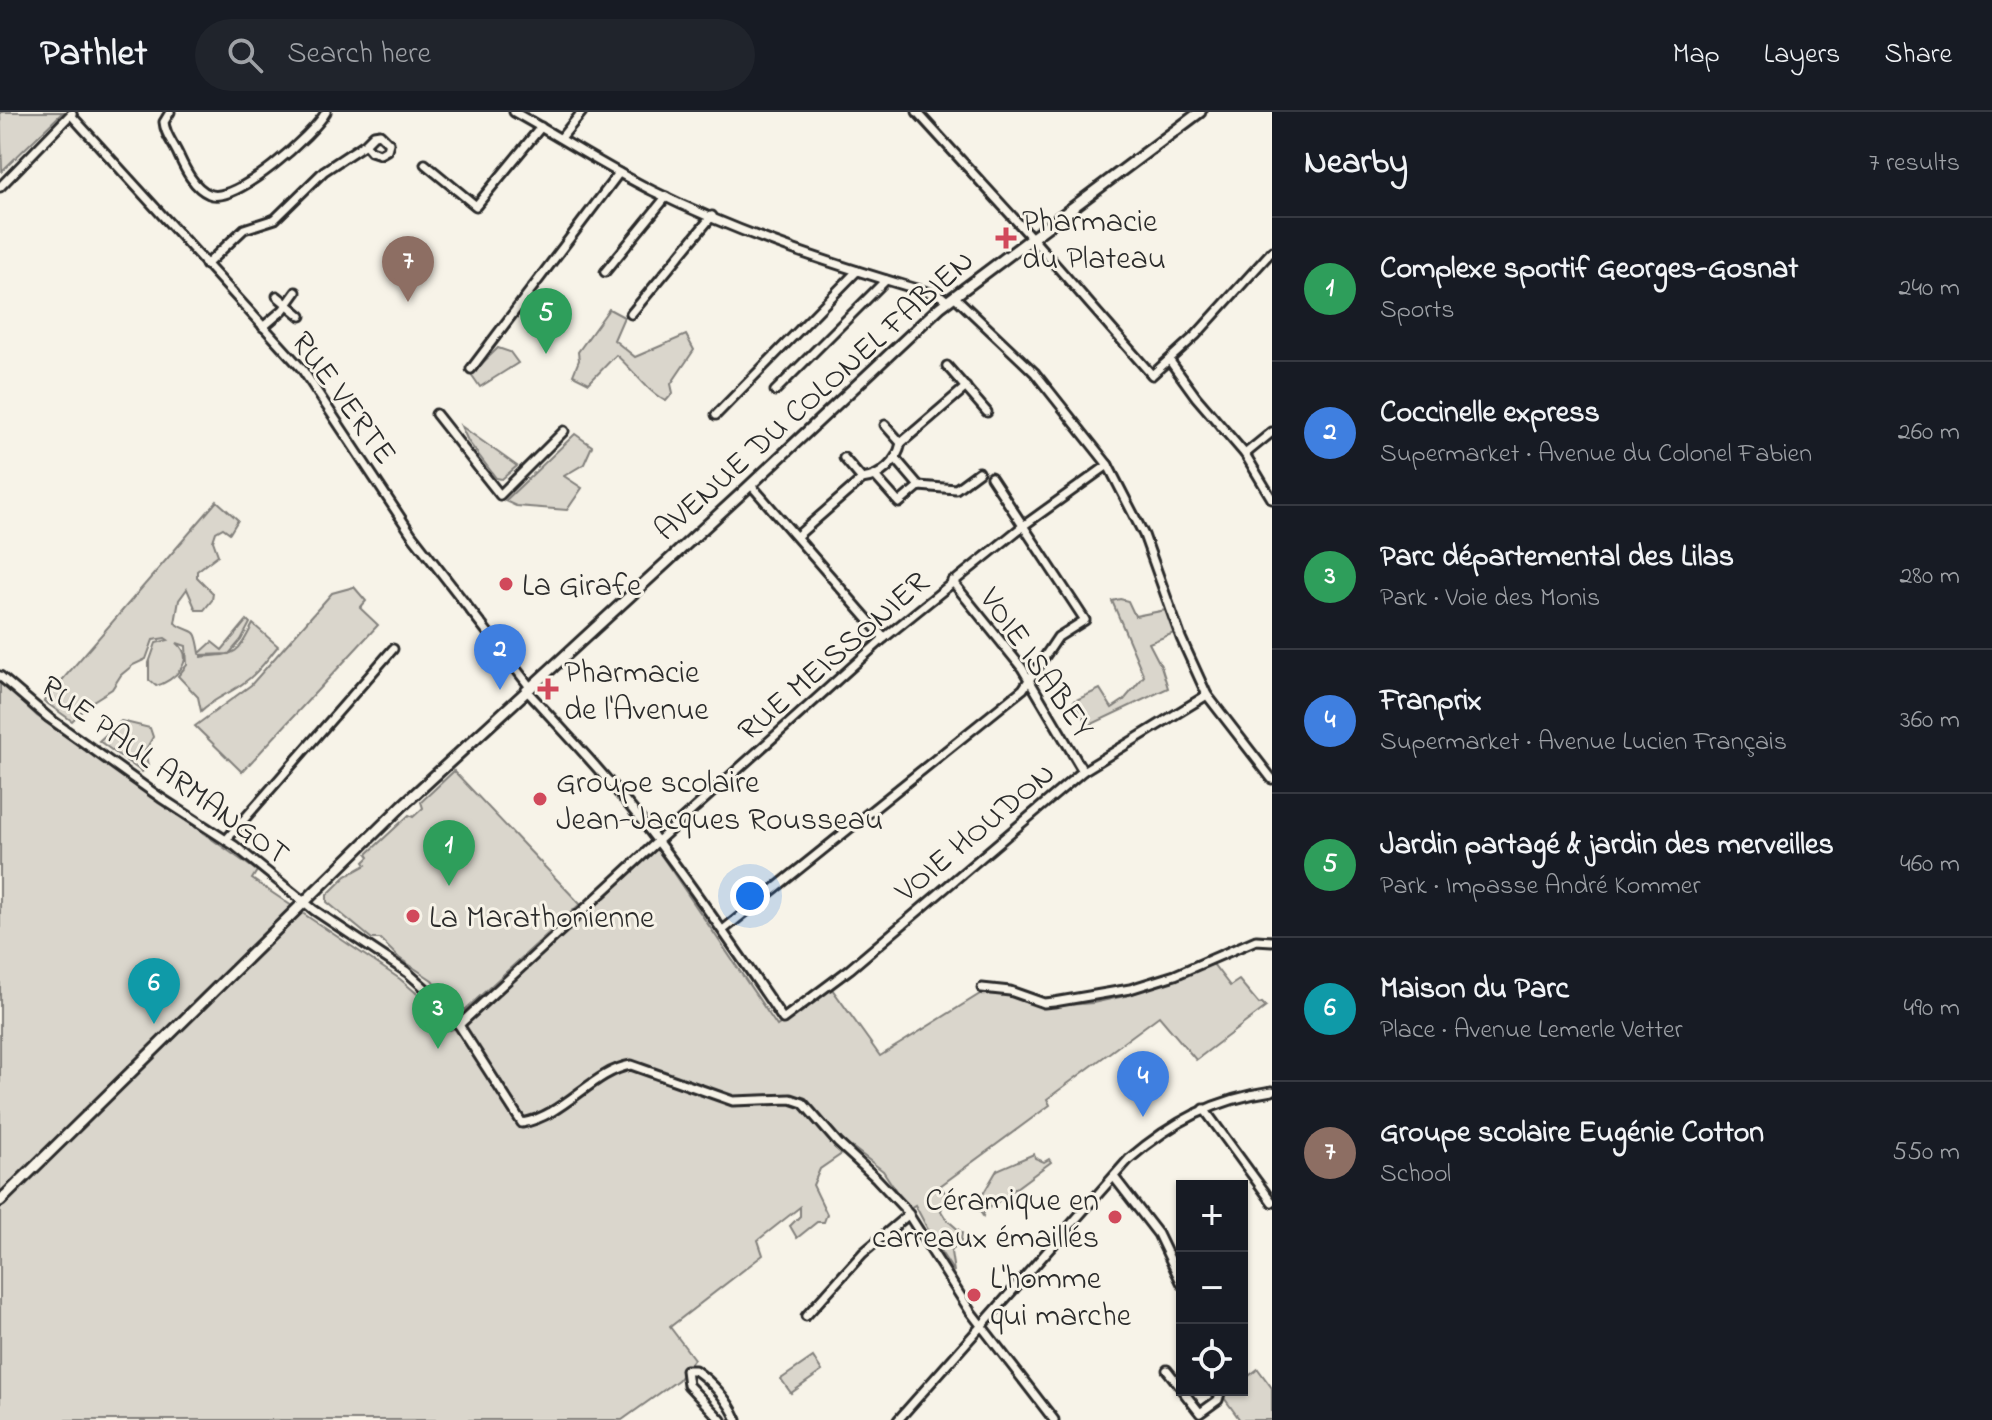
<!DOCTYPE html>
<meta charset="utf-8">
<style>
:root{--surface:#171b24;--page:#20242c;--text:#f1f3f6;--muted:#9ea1a6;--line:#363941;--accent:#db2777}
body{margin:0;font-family:"Indie Flower",sans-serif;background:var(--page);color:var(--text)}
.controls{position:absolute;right:24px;bottom:24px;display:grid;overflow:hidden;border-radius:0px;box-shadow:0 2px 6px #0004}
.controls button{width:72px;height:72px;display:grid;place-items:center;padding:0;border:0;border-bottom:2px solid var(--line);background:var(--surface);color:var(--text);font:40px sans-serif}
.you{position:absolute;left:750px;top:784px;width:28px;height:28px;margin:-20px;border:6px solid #fff;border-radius:50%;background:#1a73e8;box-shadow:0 0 0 12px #1a73e833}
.badge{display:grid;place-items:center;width:52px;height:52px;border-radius:50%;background:var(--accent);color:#fff;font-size:26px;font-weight:700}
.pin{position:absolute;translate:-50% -66px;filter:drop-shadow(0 2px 4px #0008)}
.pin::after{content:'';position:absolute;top:42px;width:28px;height:24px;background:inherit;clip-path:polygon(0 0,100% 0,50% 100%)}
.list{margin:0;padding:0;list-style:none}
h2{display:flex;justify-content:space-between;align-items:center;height:104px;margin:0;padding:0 32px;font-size:34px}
h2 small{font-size:26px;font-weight:400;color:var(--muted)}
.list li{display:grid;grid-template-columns:52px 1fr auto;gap:24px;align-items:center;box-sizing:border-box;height:144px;padding:0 32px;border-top:2px solid var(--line)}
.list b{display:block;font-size:30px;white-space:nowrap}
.list p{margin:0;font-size:26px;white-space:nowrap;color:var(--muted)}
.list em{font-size:26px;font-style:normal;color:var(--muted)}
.icon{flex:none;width:44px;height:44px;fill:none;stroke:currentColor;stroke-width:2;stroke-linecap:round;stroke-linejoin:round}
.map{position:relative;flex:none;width:1272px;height:1308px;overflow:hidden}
header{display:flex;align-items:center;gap:48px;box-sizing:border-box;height:112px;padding:0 40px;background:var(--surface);border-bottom:2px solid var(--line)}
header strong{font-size:38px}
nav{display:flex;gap:44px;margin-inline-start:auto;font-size:28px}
.search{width:560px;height:72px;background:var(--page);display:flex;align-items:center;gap:20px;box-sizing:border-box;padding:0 28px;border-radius:44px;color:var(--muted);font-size:30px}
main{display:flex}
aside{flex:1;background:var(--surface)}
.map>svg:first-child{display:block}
.green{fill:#dad6cc;stroke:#82807c;stroke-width:2}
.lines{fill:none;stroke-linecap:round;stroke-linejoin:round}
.minor-casing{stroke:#2b2b2b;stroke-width:13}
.tertiary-casing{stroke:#2b2b2b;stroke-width:15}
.minor{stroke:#f7f3e8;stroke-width:7}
.tertiary{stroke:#f7f3e8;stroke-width:9}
.poi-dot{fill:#d1495b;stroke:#f7f3e8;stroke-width:3}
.labels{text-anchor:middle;stroke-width:6;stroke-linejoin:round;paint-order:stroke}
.poi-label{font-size:32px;fill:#2b2b2b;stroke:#f7f3e8;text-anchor:start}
.street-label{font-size:32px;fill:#2b2b2b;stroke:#f7f3e8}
</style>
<header>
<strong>Pathlet</strong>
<div class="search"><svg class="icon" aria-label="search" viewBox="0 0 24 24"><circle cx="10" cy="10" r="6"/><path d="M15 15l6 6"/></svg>Search here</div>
<nav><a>Map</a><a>Layers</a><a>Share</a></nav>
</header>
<main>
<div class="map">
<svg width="1272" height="1308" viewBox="0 0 1272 1308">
<rect width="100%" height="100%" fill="#f7f3e8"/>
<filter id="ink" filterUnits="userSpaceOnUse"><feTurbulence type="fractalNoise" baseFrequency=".0125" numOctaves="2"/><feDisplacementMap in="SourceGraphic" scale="16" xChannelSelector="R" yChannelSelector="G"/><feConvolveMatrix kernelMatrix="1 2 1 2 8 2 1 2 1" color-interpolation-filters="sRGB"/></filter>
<g filter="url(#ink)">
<g class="green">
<path d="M0,0H63L2,59Z"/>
<path d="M609,197L624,205L614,228L635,245L686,223L694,238L671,272L673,281L666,289C647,280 633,257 616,243L589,271L573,263L579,248L578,240Z"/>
<path d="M498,236L510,240L518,251L480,275L471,262Z"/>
<path d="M461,314L517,354L502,367L496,366L468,329Z"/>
<path d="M575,322L592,334L584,352L564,364L582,376L567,398L516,394L505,389Z"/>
<path d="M217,389L238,408L230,421L223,416L216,420L213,429L218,443L197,459V465L213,481L212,488L204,498H196L187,477L179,488L175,511C195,525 195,511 200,541L212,530L222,538L247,508L250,511L241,528L229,542L201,543V545C236,542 236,545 253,512L278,534C268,546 259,560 246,569C232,581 214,586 201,599L198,585L178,564L187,553L186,534L177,531C197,548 174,569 156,574L149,568V551L156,531L168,528L165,526L153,528L146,547L133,553L121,563L112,577L90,591L72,609L44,589Z"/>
<path d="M354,475L366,489L360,496L378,513L242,660L195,614L251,573L332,481Z"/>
<path d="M1120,487L1128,489L1135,504L1166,498L1174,521L1149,531L1161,554L1168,576L1088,614L1074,589L1100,577L1112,596L1124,588L1144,564L1112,489Z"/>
<path d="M0,569L37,604L257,759L252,767L400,867L422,886L450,918L467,912L657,737L777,914L826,877H832L880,944L980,882L1009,883L1041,895L1093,891L1129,883L1213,852L1230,874L1239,868L1259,892L1262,891L1266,895L1196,948L1159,904L1047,987L1050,993L940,1074L946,1082L941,1099L946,1107L962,1121L960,1134H955L951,1140L954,1160L935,1131L915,1093L908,1097L883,1059L852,1035L820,1057L813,1073L827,1102L824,1110H817L797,1126L790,1114L800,1104V1095L758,1128L763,1143L670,1215L694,1247L678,1268L622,1308H0Z"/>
<path d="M121,609L150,616L153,625L145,639L148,654L142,660L99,629Z"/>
<path d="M454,659L580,792L466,897H457L432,868L399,846L380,827H372L327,790V783L346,764L366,753L364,750L369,745L367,742L409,703L413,705L423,696L421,690Z"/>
<path d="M1034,1042L1035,1046L1044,1050L1049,1047L1051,1050L984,1100L983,1104L976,1094L997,1058Z"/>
<path d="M813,1245L822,1259L791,1281L781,1267Z"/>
<path d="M1258,1257L1272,1276V1308H1240L1222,1283L1229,1278H1242V1269Z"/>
</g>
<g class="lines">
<g class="minor-casing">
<g id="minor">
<path d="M170,0L164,10C165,23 174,32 179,44C185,57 194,76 209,82C234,94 314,22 326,0"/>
<path d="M514,0C561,26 605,55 653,79C744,124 843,156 941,184L947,189"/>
<path d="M917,0L1032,126L1152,263L1196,223L1272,139"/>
<path d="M71,3L302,257L412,423L530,575"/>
<path d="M561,26L582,0"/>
<path d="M425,52L476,94L541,15"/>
<path d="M0,75L72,1"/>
<path d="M206,153L244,117L275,107L324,59L365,32L374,23L380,22L389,31L387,38L380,42L371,39L365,32"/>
<path d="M605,160L666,85"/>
<path d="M277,184L301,204"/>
<path d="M954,184L1035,261L1108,353L1144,423L1181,526L1207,583L1272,667"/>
<path d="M631,202L712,104"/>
<path d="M263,215L283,198L296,180"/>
<path d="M1170,249L1196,285L1245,342L1272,387"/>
<path d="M947,254L987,300"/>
<path d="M471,257L619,61"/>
<path d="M775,279L886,168"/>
<path d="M436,302L500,383L564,319"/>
<path d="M716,303L857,159"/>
<path d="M885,313L901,331"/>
<path d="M1245,342L1272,320"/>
<path d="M844,346L862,367"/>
<path d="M875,364L899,391L919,374L896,347"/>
<path d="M751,373L884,526"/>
<path d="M919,374L956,377L979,360"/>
<path d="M797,424L862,367C881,365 897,350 901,331L966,275"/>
<path d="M952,469L1022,556L1083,659"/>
<path d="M0,564L49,606L161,686L235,734L314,798L407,860L435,885L459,913L522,1011C564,1004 593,959 631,953L733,989L791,987L803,991L838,1031L876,1066L905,1097L970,1199L1054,1308"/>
<path d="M526,578C572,628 619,678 659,731C703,789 743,848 783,907L850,857L1083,659L1207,583"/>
<path d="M226,728L393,537"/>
<path d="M723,818L1023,577L1058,525L1085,508L991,365"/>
<path d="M982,876L1010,879L1044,891L1054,890L1130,877L1175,863L1256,828L1272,829"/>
<path d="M459,913L658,729L884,526L1023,414L1108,353"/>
<path d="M1204,997L1272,1090"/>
<path d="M1114,1065L1158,1122L1182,1172"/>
<path d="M806,1204L863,1141L909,1102"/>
<path d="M1242,1256V1260"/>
<path d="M1167,1258L1182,1277"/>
<path d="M1182,1278L1200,1301L1218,1288L1221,1278"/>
<path d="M721,1308L688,1273L686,1258H695C712,1270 729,1289 737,1308"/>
<path d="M898,1308L1129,1047C1172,1010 1215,987 1272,979"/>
</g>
</g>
<g class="tertiary-casing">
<path id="tertiary" d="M0,1089L403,693L744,379L940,195L1200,0"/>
</g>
<use href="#minor" class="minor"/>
<use href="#tertiary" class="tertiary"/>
</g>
</g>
<g class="poi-dot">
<path d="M1002 114h8v8h8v8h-8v8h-8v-8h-8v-8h8z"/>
<circle cx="506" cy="472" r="8"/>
<path d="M544 565h8v8h8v8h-8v8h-8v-8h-8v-8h8z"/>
<circle cx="540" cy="687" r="8"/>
<circle cx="413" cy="804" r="8"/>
<circle cx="1115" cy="1105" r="8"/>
<circle cx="974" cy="1183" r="8"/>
</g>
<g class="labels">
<g class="poi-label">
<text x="1022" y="119">Pharmacie<tspan x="1022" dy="37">du Plateau</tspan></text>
<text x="522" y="483">La Girafe</text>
<text x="564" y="570">Pharmacie<tspan x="564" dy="37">de l'Avenue</tspan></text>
<text x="556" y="680">Groupe scolaire<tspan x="556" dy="37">Jean-Jacques Rousseau</tspan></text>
<text x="429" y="815">La Marathonienne</text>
<text x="1099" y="1098" text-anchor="end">Céramique en<tspan x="1099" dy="37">carreaux émaillés</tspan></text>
<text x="990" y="1176">L'homme<tspan x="990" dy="37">qui marche</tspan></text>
</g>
<g class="street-label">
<text transform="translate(813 282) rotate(-42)" y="11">AVENUE DU COLONEL FABIEN</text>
<text transform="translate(345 285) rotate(54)" y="11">RUE VERTE</text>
<text transform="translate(832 543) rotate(-41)" y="11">RUE MEISSONIER</text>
<text transform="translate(1038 550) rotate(55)" y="11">VOIE ISABEY</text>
<text transform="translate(166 657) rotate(36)" y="11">RUE PAUL ARMANGOT</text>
<text transform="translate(974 719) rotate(-40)" y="11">VOIE HOUDON</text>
</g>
</g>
</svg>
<div class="controls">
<button>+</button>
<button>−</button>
<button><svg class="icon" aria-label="locate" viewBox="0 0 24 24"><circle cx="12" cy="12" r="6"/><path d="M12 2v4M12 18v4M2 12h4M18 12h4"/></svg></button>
</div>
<div class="you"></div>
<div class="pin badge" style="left:449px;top:774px;background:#2e9e5b">1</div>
<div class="pin badge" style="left:500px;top:578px;background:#3f7fe0">2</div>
<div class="pin badge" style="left:438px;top:937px;background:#2e9e5b">3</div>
<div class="pin badge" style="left:1143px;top:1005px;background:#3f7fe0">4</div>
<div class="pin badge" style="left:546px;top:242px;background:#2e9e5b">5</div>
<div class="pin badge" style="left:154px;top:912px;background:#0f9aa8">6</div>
<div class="pin badge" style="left:408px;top:190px;background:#8d6e63">7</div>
</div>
<aside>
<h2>Nearby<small>7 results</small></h2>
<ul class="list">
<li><span class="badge" style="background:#2e9e5b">1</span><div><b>Complexe sportif Georges-Gosnat</b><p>Sports</p></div><em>240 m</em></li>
<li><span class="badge" style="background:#3f7fe0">2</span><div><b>Coccinelle express</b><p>Supermarket · Avenue du Colonel Fabien</p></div><em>260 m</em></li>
<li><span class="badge" style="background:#2e9e5b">3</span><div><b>Parc départemental des Lilas</b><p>Park · Voie des Monis</p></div><em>280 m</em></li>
<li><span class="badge" style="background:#3f7fe0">4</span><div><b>Franprix</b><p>Supermarket · Avenue Lucien Français</p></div><em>360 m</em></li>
<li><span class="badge" style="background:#2e9e5b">5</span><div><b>Jardin partagé &amp; jardin des merveilles</b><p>Park · Impasse André Kommer</p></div><em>460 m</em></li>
<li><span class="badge" style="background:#0f9aa8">6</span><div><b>Maison du Parc</b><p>Place · Avenue Lemerle Vetter</p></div><em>490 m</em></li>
<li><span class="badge" style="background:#8d6e63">7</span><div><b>Groupe scolaire Eugénie Cotton</b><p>School</p></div><em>550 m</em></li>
</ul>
</aside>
</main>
